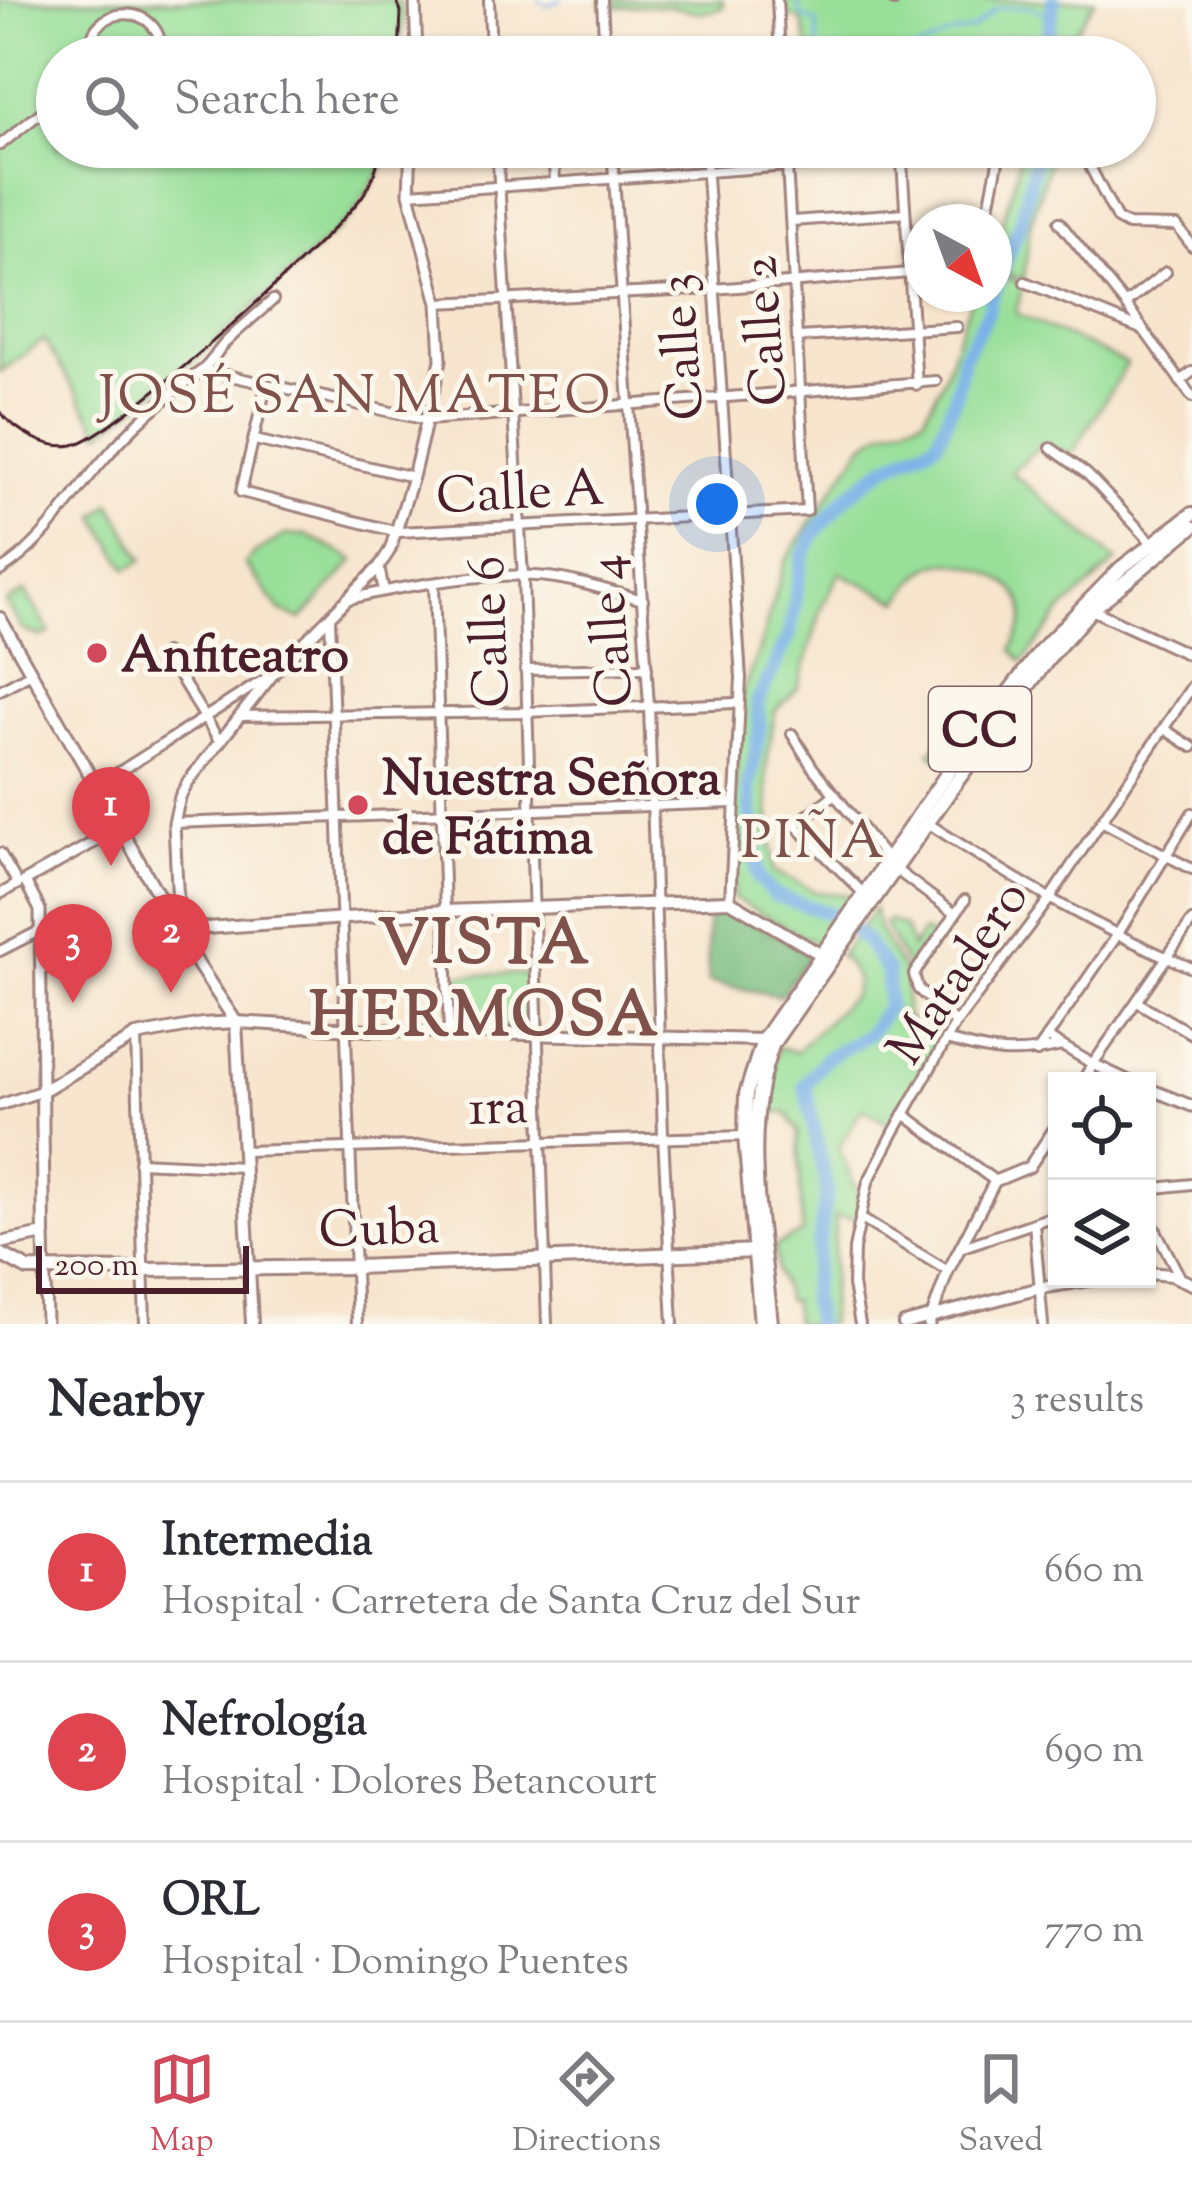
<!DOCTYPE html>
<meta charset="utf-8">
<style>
:root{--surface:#fff;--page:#f2f2f3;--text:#2b2b33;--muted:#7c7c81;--line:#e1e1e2;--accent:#d1495b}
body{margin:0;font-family:"Sorts Mill Goudy",serif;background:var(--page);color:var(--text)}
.controls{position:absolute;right:36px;bottom:36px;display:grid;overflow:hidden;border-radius:0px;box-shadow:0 3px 9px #0004}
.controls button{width:108px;height:108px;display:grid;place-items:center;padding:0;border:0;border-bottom:3px solid var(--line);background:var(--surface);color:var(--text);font:60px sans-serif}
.compass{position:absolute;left:904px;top:204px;width:108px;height:108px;border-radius:50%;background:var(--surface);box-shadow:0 3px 9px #0004;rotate:139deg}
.scale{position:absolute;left:36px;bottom:30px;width:213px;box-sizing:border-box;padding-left:12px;border:6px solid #4a1f2b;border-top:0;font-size:33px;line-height:42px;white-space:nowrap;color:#4a1f2b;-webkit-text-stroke:9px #fbf7ec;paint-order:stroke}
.you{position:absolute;left:717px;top:504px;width:42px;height:42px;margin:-30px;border:9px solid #fff;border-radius:50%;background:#1a73e8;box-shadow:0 0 0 18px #1a73e833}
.badge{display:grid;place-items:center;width:78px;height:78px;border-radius:50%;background:var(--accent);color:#fff;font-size:39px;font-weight:700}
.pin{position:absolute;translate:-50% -99px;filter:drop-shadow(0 3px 6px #0008)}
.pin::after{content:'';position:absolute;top:63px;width:42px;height:36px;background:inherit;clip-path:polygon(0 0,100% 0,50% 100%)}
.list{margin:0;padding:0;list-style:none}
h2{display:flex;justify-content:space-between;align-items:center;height:156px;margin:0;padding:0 48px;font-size:51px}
h2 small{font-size:39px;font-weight:400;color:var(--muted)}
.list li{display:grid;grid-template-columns:78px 1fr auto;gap:36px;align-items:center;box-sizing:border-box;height:180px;padding:0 48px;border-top:3px solid var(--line)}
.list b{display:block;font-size:45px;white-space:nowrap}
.list p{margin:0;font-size:39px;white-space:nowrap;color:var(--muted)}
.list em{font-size:39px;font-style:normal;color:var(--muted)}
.icon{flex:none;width:66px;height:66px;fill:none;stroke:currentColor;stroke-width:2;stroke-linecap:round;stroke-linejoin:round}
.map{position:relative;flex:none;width:1192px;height:1324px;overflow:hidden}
.search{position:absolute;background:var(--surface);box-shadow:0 3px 9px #0004;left:36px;right:36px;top:36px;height:132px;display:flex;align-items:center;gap:30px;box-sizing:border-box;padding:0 42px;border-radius:66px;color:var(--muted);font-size:45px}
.sheet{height:696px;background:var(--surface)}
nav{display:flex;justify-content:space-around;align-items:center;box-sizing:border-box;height:168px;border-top:3px solid var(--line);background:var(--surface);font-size:33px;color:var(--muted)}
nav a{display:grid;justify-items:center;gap:6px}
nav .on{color:var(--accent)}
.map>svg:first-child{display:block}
.green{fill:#98df99;stroke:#717f62;stroke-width:3}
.forest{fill:#7abe81;stroke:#626e56;stroke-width:3}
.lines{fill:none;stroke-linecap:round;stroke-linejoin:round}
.stream{stroke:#77b0e7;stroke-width:3}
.river{stroke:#77b0e7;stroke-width:14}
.minor-casing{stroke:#a0827c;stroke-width:14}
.tertiary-casing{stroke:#a0827c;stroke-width:15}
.secondary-casing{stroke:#a0827c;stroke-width:16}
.primary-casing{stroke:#a0827c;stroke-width:18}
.minor{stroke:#fff;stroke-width:8}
.tertiary{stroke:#fff;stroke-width:9}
.secondary{stroke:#fff;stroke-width:10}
.primary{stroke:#fff;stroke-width:12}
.rail{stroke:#4a1f2b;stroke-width:3}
.poi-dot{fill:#d1495b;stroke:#fbf7ec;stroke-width:4.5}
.labels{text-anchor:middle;stroke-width:10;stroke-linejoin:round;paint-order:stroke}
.shield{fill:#fbf7ec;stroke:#7f6065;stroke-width:3}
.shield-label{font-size:48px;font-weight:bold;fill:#4a1f2b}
.street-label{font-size:51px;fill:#4a1f2b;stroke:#fbf7ec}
.poi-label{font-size:51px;font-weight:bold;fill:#4a1f2b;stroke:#fbf7ec;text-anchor:start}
.neighbourhood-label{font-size:54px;letter-spacing:3px;fill:#80504b;stroke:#fbf7ec}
.district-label{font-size:63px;font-weight:bold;letter-spacing:3px;fill:#80504b;stroke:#fbf7ec}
</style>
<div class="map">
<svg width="1192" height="1324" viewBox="0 0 1192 1324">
<rect width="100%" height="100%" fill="#fbf7ec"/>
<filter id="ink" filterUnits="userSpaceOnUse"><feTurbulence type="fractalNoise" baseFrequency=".00833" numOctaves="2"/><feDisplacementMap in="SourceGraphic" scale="24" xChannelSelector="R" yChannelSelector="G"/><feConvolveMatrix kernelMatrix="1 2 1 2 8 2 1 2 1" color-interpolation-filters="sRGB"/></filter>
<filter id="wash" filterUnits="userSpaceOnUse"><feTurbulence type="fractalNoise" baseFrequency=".004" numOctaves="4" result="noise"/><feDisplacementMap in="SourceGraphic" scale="48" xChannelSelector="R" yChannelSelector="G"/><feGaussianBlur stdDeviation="2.7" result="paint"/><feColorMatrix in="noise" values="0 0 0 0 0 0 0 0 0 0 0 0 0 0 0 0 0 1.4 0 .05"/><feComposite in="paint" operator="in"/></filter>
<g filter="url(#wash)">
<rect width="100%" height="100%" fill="#f7e5ce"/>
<g class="green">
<path d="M0,0H398L404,19L399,57H57V147H385L382,169L351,217L182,373L101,433L44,340L0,372Z"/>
<path d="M601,0H723V7C705,16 692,11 674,7C652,3 625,7 602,7Z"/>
<path d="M785,0H1095L1059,57H811L802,21L786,14Z"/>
<path d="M1020,147H1054L1030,225L1024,279L994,270C994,227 1018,190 1020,147Z"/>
<path d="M994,273L1023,284L1016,313L1127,364L1072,454L1042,444L1011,472L1117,561L1063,610L1023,662L1012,650C1018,636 1027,621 1023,605C1016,580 965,558 941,563C921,567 911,586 900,601L840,573L822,607L798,688L775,712L766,769L774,871L817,892L851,895L818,944L734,899V804L741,696L759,650L785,561L863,445L882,431L924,417L941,384L973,294H994Z"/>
<path d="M111,503L143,560L127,569L96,516Z"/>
<path d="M285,535H306L355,560L301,620L280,610L245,564L254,554Z"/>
<path d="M25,591L50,632L43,637L23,630L6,603Z"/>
<path d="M984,690L994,702L952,758L941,761L930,753L978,691Z"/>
<path d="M874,909L879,929L906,976V1017L942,1041L894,1126L862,1108L839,1149L857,1191L863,1193L858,1219L836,1216L829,1324H795L793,1301H787L777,1272L775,1246L802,1233L798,1132L787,1113H762L766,1084L779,1047L796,1052L853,995L857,980L845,960L839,957Z"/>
<path d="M889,920L905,927L912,948L923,931L933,937L913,967H907L884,924Z"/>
<path d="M529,974L531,1027H453L452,975Z"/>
</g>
<path class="forest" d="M707,908H728L810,954L780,996L708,982Z"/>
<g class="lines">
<g class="stream">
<path d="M539,0L547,5L562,0"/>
<path d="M797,0L802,17L817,22L818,57"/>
<path d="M902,57L949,35L972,30L997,8L1028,7L1051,14"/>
</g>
<g class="river">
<path d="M1045,57L1054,0"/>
<path d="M994,290L1021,222L1038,147"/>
<path d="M816,1324L811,1294L827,1189L805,1085L825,1059L869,1034L888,1006L887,971L865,940L837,916L774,895L758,877L749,789L760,727L757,703L790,634L802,559L814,534L846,497L885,467L937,442L955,398L963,357L987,314L993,294"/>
</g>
</g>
</g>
<g filter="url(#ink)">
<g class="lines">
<g class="minor-casing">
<g id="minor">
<path d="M489,0L491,57"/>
<path d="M602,0L605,57"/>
<path d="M777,0L780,56"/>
<path d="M894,0V1"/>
<path d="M91,57C82,0 169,0 160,57"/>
<path d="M715,57L779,53"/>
<path d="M0,145L57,100"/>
<path d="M497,147L523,577L547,1324"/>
<path d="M553,147L555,181"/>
<path d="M612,147L649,706L663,1135L673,1324"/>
<path d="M705,147L741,678L730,901"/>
<path d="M901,147L917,385"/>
<path d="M1080,147L1117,219L1128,225L1177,226L1192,246"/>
<path d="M409,193L902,158L1001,147"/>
<path d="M792,221L905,213"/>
<path d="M986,222L1001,147"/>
<path d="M1059,222L1125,304L1192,397"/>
<path d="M1025,282L1141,329"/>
<path d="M438,303L714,289L922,272"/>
<path d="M1125,304L1166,272"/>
<path d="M799,337L957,327"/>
<path d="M204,370L427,420L936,381"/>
<path d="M1180,381L1192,372"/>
<path d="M266,386L241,492L398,532L807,511L786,147"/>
<path d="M255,440L413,477"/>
<path d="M1051,448L1087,474L1154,545"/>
<path d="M379,567L384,591"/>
<path d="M0,571C46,542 70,497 106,457C134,424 167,396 201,371C210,365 217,351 225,343C240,328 257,314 273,300"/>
<path d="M434,584L449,1032"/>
<path d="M349,599C407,585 504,568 562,579C589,584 616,593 643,600"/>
<path d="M330,618L357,1324"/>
<path d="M165,653L220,742"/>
<path d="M525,670L647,668"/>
<path d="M0,690L31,673"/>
<path d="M241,716L526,712L736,703"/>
<path d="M1164,729L1192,747"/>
<path d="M792,734L813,768L895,869L955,914"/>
<path d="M97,786L268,677"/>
<path d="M790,820L864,894"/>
<path d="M926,822C1012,878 1096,929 1192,968"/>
<path d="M1103,822L1192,869"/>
<path d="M174,823L733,803"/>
<path d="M795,825L835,794"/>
<path d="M0,853L18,884"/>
<path d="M0,894L18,884"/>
<path d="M0,951L41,930"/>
<path d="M1137,1002L1192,1034"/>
<path d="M956,1023L918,989L914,974L965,900"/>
<path d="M136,1036L145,1324"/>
<path d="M1047,1037L1093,1064"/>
<path d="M946,1040C991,1053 1015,1057 1062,1046"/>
<path d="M1037,1052L1116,937L1192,813"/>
<path d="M1093,1064L1192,921"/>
<path d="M904,1114L995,1181"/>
<path d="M244,1151L746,1136"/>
<path d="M139,1162L244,1167"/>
<path d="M1147,1189L1192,1184"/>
<path d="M1147,1213L1180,1277"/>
<path d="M860,1218L948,1271"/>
<path d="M1034,1223L1043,1324"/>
<path d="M960,1248L1054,1216"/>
<path d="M860,1324L853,1285L854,1249L868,1182L894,1132L956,1023L1048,901L1192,686"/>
</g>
</g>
<g class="tertiary-casing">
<g id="tertiary">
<path d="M415,0L417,57"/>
<path d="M1088,608L1192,656"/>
<path d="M179,927L174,823L180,797L188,782L274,673L379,567L390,550L413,477L441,360L438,303L409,193L411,147"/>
<path d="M1083,1081L1093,1064L1129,1081"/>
<path d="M1147,1088L1192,1106"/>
<path d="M0,1105L42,1091L40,910L25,881L121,827"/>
<path d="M44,1234L46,1324"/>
<path d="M929,1324L948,1271L995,1181L1029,1167L1057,1125"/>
</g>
</g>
<g class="secondary-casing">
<g id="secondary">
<path d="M0,618L199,966L236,1022"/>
<path d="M179,930L444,911L730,901L825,957"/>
<path d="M236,1022L252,1324"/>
<path d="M0,1243L44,1234L42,1091L136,1036L202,1024L236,1022L370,1030L763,1040"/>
<path d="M1147,1273L1171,1275L1192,1284"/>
<path d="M904,1324L1040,1288L1095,1279"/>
</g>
</g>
<g class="primary-casing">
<g id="primary">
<path d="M0,1254L28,1269L142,1270L356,1267L757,1251"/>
<path d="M761,1324L745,1136L746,1094L763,1040L947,774L1040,651L1121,568L1192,514"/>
<path d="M771,1324C763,1231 739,1132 773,1043L957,781L1052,654L1091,610L1192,527"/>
</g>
</g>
<use href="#minor" class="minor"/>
<use href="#tertiary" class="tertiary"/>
<use href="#secondary" class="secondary"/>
<use href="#primary" class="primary"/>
<g class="rail">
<path d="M396,0L401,12L399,57"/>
<path d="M0,412C17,431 46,450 73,445C118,435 328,241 361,198C373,182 377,167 381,147"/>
</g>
</g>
</g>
<g class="poi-dot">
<circle cx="97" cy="653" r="12"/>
<circle cx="358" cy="805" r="12"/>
</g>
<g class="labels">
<rect class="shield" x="929" y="687" width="102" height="84" rx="9"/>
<g class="shield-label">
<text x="980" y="746">CC</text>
</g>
<g class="street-label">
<text transform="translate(762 331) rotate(-94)" y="18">Calle 2</text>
<text transform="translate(679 347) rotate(-94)" y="18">Calle 3</text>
<text transform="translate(520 490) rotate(-3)" y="18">Calle A</text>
<text transform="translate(608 631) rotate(-94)" y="18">Calle 4</text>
<text transform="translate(487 632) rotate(-92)" y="18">Calle 6</text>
<text transform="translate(956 971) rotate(-56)" y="18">Matadero</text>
<text transform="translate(498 1105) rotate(-2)" y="18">1ra</text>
<text transform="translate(379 1226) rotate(-2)" y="18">Cuba</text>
</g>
<g class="poi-label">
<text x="121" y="671">Anfiteatro</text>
<text x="382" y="794">Nuestra Señora<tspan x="382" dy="59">de Fátima</tspan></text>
</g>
<g class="neighbourhood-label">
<text x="356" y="412">JOSÉ SAN MATEO</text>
<text x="814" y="857">PIÑA</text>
</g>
<g class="district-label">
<text x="485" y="962">VISTA<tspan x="485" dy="72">HERMOSA</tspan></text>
</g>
</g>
</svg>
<div class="controls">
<button><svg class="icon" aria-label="locate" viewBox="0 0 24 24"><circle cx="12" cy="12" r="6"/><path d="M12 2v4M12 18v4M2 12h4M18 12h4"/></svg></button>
<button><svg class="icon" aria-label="layers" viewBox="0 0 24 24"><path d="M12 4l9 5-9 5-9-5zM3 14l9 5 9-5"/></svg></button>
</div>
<svg class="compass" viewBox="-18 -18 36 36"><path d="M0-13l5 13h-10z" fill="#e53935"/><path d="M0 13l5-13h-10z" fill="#7c7c81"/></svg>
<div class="scale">200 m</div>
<div class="you"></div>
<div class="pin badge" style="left:111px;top:866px;background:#e0444e">1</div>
<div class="pin badge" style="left:171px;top:993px;background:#e0444e">2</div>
<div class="pin badge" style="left:73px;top:1003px;background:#e0444e">3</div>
<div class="search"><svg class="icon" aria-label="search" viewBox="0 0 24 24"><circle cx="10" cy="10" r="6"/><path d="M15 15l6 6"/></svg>Search here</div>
</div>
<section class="sheet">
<h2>Nearby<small>3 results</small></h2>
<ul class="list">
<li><span class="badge" style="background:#e0444e">1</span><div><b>Intermedia</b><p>Hospital · Carretera de Santa Cruz del Sur</p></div><em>660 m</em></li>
<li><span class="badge" style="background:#e0444e">2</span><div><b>Nefrología</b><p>Hospital · Dolores Betancourt</p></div><em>690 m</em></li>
<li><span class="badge" style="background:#e0444e">3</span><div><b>ORL</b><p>Hospital · Domingo Puentes</p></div><em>770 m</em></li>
</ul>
</section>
<nav>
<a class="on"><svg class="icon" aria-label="map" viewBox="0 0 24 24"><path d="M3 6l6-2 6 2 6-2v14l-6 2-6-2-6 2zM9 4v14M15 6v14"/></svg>Map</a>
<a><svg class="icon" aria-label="directions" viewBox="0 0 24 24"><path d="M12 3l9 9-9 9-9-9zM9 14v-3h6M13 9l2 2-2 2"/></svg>Directions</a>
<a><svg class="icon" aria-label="saved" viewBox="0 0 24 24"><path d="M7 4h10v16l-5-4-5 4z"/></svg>Saved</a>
</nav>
